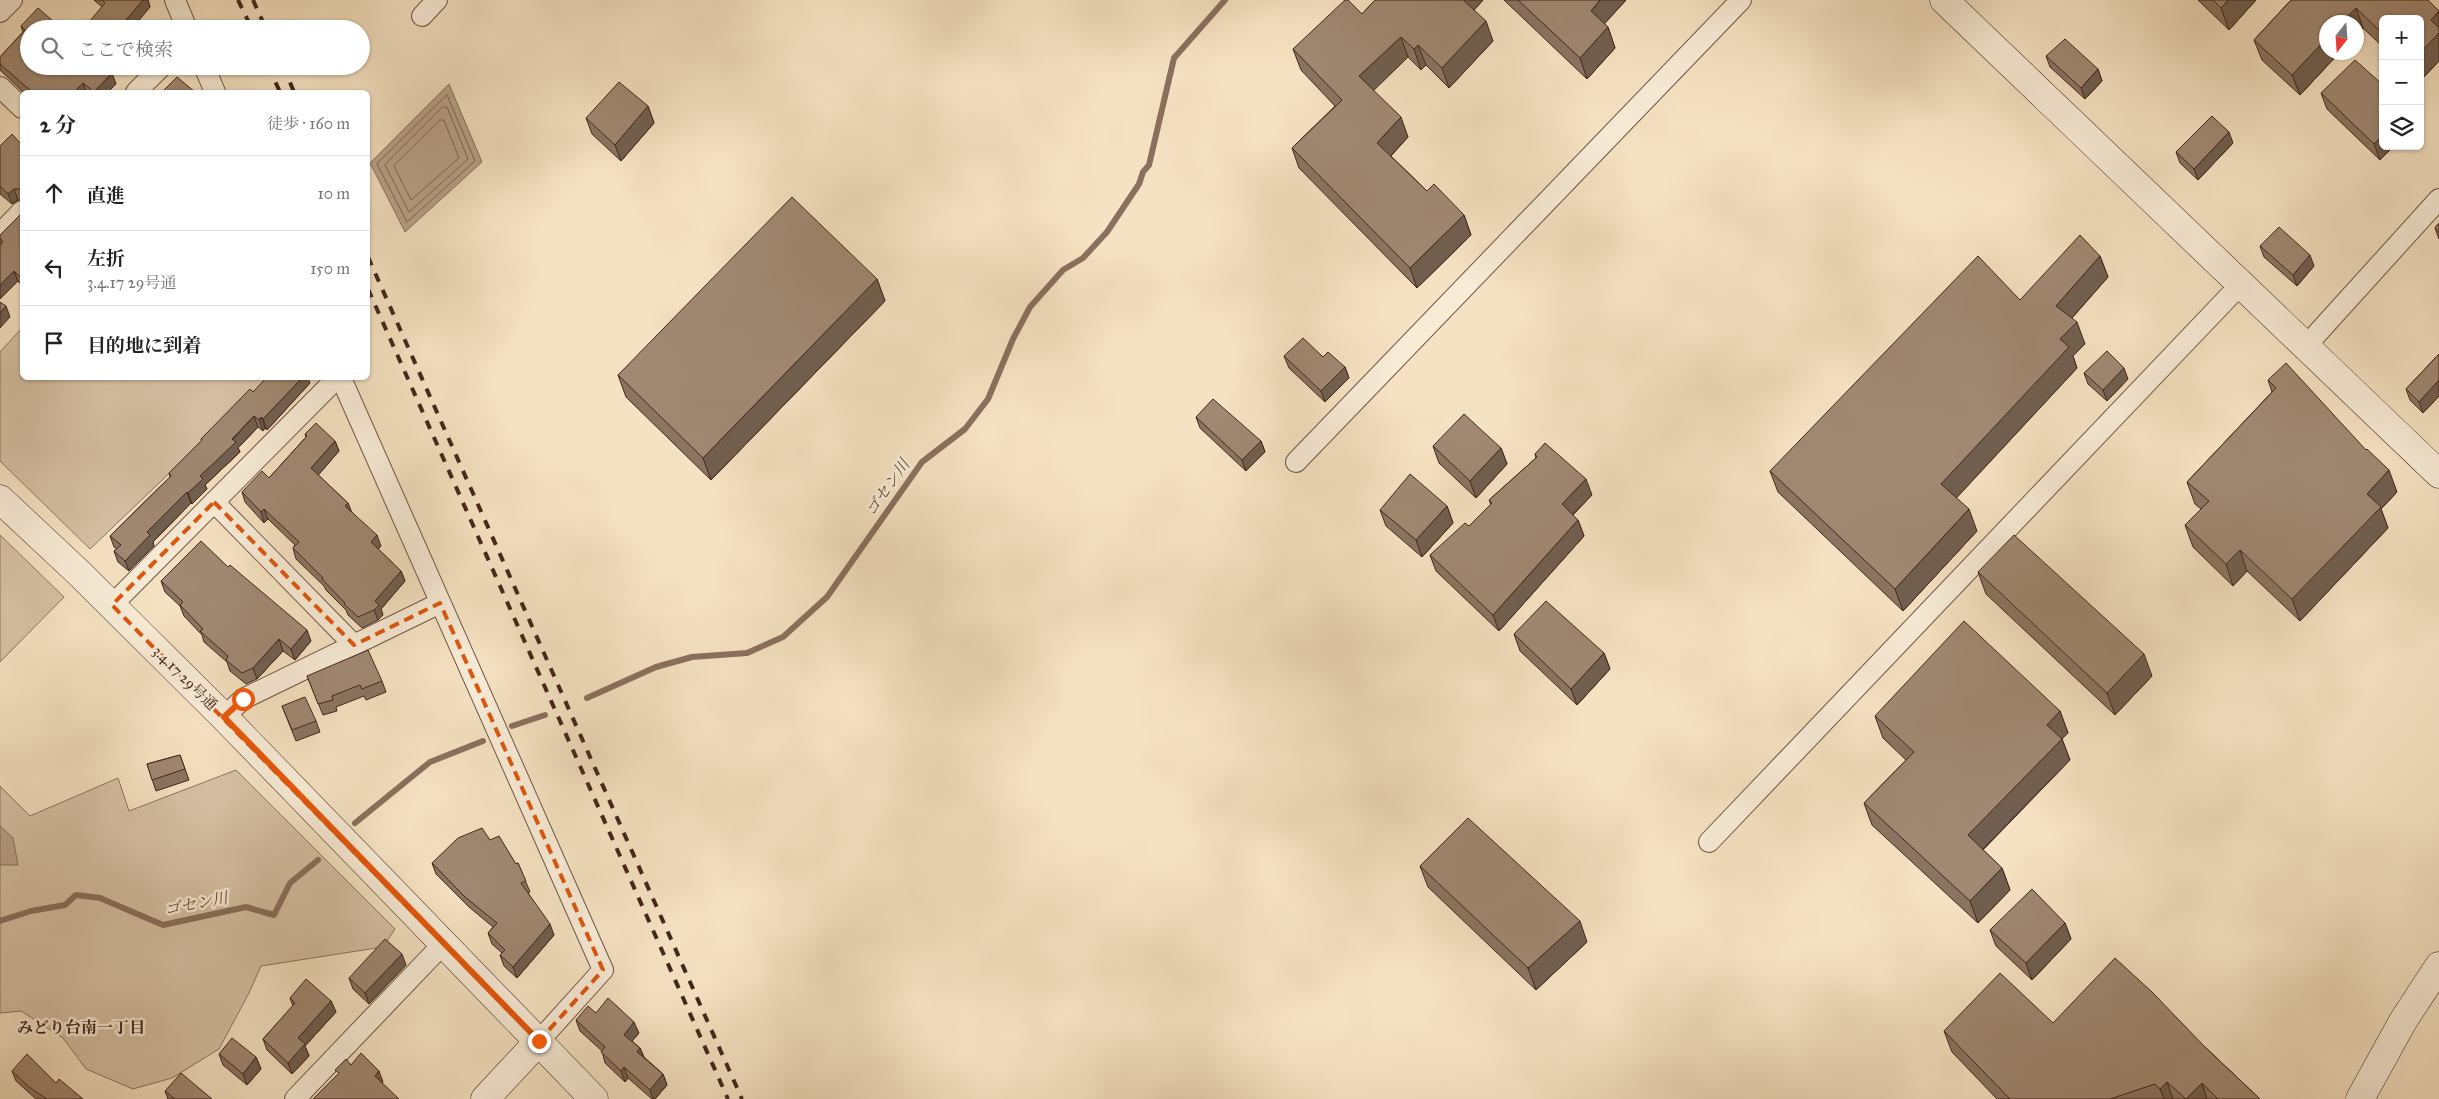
<!DOCTYPE html>
<html lang="ja">
<meta charset="utf-8">
<style>
:root{--surface:#fff;--page:#f6f6f6;--text:#222;--muted:#767676;--line:#e0e0e0}
body{margin:0;font-family:"IM FELL Great Primer","Noto Serif JP",serif;background:var(--page);color:var(--text)}
.controls{position:absolute;right:15px;top:15px;display:grid;overflow:hidden;border-radius:8px;box-shadow:0 1px 4px #0004}
.controls button{width:45px;height:45px;display:grid;place-items:center;padding:0;border:0;border-bottom:1px solid var(--line);background:var(--surface);color:var(--text);font:25px sans-serif}
.compass{position:absolute;left:2319px;top:15px;width:45px;height:45px;border-radius:50%;background:var(--surface);box-shadow:0 1px 4px #0004;rotate:197deg}
.stop{position:absolute;width:15px;height:15px;margin:-11px;border:4px solid #ea580c;border-radius:50%;background:#fff}
.stop.end{background:#ea580c;border-color:#fff;box-shadow:0 1px 5px #0008}
.list{margin:0;padding:0;list-style:none}
h2{display:flex;justify-content:space-between;align-items:center;height:65px;margin:0;padding:0 20px;font-size:21px}
h2 small{font-size:16px;font-weight:400;color:var(--muted)}
.list li{display:grid;grid-template-columns:32px 1fr auto;gap:15px;align-items:center;box-sizing:border-box;height:75px;padding:0 20px;border-top:1px solid var(--line)}
.list b{display:block;font-size:19px;white-space:nowrap}
.list p{margin:0;font-size:16px;white-space:nowrap;color:var(--muted)}
.list em{font-size:16px;font-style:normal;color:var(--muted)}
.icon{flex:none;width:28px;height:28px;fill:none;stroke:currentColor;stroke-width:2;stroke-linecap:round;stroke-linejoin:round}
.map{position:relative;flex:none;width:2439px;height:1099px;overflow:hidden}
.search{position:absolute;background:var(--surface);box-shadow:0 1px 4px #0004;left:20px;top:20px;width:350px;height:55px;display:flex;align-items:center;gap:12px;box-sizing:border-box;padding:0 18px;border-radius:28px;color:var(--muted);font-size:19px}
.panel{position:absolute;background:var(--surface);box-shadow:0 1px 4px #0004;left:20px;top:90px;width:350px;height:290px;border-radius:8px}
.map>svg:first-child{display:block}
.green{fill:#d7c2a6;stroke:#8e7460}
.water{fill:#b9a289;stroke:#8a705d}
.lines{fill:none;stroke-linecap:round;stroke-linejoin:round}
.shore{stroke:#7e6452;stroke-width:1}
.stream{stroke:#8a705d;stroke-width:6}
.street-casing{stroke:#705545;stroke-width:22}
.secondary-casing{stroke:#44261b;stroke-width:29}
.street{stroke:#f8ecd7;stroke-width:20}
.secondary{stroke:#f8ecd7;stroke-width:28}
.rail{stroke:#44261b;stroke-width:4;stroke-dasharray:9 9;stroke-linecap:butt}
.wall{fill:#8a7562;stroke:#44261b}
.shaded-wall{fill:#705f50;stroke:#44261b}
.building{fill:#a08872;stroke:#44261b}
.route{stroke:#ea580c;stroke-width:6}
.marked{fill:none;stroke:#e0560d;stroke-width:4;stroke-dasharray:10 6;stroke-linejoin:round}
.labels{text-anchor:middle;stroke-width:5;stroke-linejoin:round;paint-order:stroke}
.street-label{font-size:15px;fill:#44261b;stroke:#f8ecd7}
.water-label{font-size:16px;font-style:italic;fill:#674b3c;stroke:#f8ecd7}
.neighbourhood-label{font-size:16px;font-weight:bold;fill:#44261b;stroke:#f8ecd7}
</style>
<div class="map">
<svg width="2439" height="1099" viewBox="0 0 2439 1099">
<rect width="100%" height="100%" fill="#f5e2c2"/>
<filter id="stains"><feTurbulence type="fractalNoise" baseFrequency=".004" numOctaves="4"/><feColorMatrix values="0 0 0 0 .2 0 0 0 0 .09 0 0 0 0 .02 0 0 0 .5 -.17"/></filter>
<radialGradient id="worn" r=".72"><stop offset=".6" stop-color="#630" stop-opacity="0"/><stop offset="1" stop-color="#630" stop-opacity=".3"/></radialGradient>
<g class="green">
<path d="M22,328V378H269L90,549L0,461V352Z"/>
<path d="M0,535L64,597L0,662Z"/>
<path d="M236,770L395,929L383,947L261,966L249,993L219,1049L172,1078L133,1089L86,1069L63,1038L21,1011L0,1013V786L30,816L118,778L129,811Z"/>
</g>
<g class="water">
<path d="M449,84L482,162L405,232L370,163Z"/>
<path d="M0,826L13,838L18,865H0Z"/>
</g>
<g class="lines">
<g class="shore">
<path d="M447,95L475,161L407,222L377,164Z"/>
<path d="M443,107H447L468,159L409,212L385,165Z"/>
<path d="M440,120H444L459,158L411,200L394,166Z"/>
</g>
<g class="stream">
<path d="M587,698L656,667L692,657L747,653L783,637L827,597L922,462L965,429L988,399L1013,339L1030,307L1063,270L1083,258L1107,232L1139,184L1143,172L1149,165L1174,58L1225,0"/>
<path d="M512,726L545,715"/>
<path d="M355,823L430,762L483,741"/>
<path d="M0,921L31,911L65,905L76,895L100,898L163,925L246,907L274,915L290,883L318,860"/>
</g>
<g class="street-casing">
<g id="street">
<path d="M175,0L187,29"/>
<path d="M0,12L12,0"/>
<path d="M422,16L437,0"/>
<path d="M204,66L215,92"/>
<path d="M0,87L22,108"/>
<path d="M136,92L162,66"/>
<path d="M0,234L22,211"/>
<path d="M2305,347L2439,199"/>
<path d="M341,378L603,970L539,1041"/>
<path d="M1296,462L1741,0"/>
<path d="M214,502L354,645"/>
<path d="M112,605L337,378"/>
<path d="M224,717L243,699L440,603"/>
<path d="M1709,842L2240,285"/>
<path d="M295,1099L444,943"/>
</g>
</g>
<g class="secondary-casing">
<g id="secondary">
<path d="M1944,0L2439,474"/>
<path d="M0,499L80,574L224,717L594,1099"/>
<path d="M485,1099L539,1041"/>
<path d="M2360,1099L2403,1021L2439,966"/>
</g>
</g>
<use href="#street" class="street"/>
<use href="#secondary" class="secondary"/>
<g class="rail">
<path d="M238,0L252,29"/>
<path d="M253,0L266,29"/>
<path d="M268,66L280,92"/>
<path d="M283,66L294,92"/>
<path d="M368,257L742,1099"/>
<path d="M368,289L728,1099"/>
</g>
</g>
<g class="wall">
<path d="M94,0H148L150,7H102Z"/>
<path d="M1375,0H1483L1474,10L1493,41L1449,88L1426,65L1421,70L1408,57L1373,90L1408,137L1391,156L1427,191L1464,215L1471,235L1417,288L1299,168L1292,148L1335,106L1301,70L1293,49L1362,14Z"/>
<path d="M1504,0H1626L1604,24L1608,27L1615,48L1587,79Z"/>
<path d="M2198,0H2256L2229,30Z"/>
<path d="M2291,0L2439,11V61L2420,81V19H2383V47L2363,28L2326,52H2340L2300,95L2262,60L2254,40Z"/>
<path d="M21,26L107,68L116,84L108,92H23L0,70V57L23,32Z"/>
<path d="M2046,56L2098,69L2102,81L2085,99L2050,67Z"/>
<path d="M2321,93L2383,146H2394L2380,160L2327,109Z"/>
<path d="M648,106L654,123L621,161L592,134L586,118Z"/>
<path d="M2233,143L2198,180L2180,163L2176,152Z"/>
<path d="M22,145V200H18L12,204L0,194V146Z"/>
<path d="M22,213V286L18,281L0,242V235Z"/>
<path d="M2439,223V239L2435,228Z"/>
<path d="M2260,246L2314,266L2297,286L2264,257Z"/>
<path d="M2100,256L2108,277L2072,318L2085,344L2073,356L2077,368L1956,498L1977,531L1903,611L1778,492L1770,471L2020,300Z"/>
<path d="M877,279L885,301L711,480L626,397L618,375Z"/>
<path d="M2439,354V396L2423,413L2410,400L2406,389Z"/>
<path d="M1284,356L1323,357L1345,367L1349,378L1325,402L1289,368Z"/>
<path d="M2084,373L2128,379L2107,401L2088,384Z"/>
<path d="M2268,380L2397,492L2381,509L2388,528L2300,621L2247,571L2233,586L2193,547L2185,525L2201,509L2195,504L2187,482L2272,392Z"/>
<path d="M310,383L267,430L265,428L263,431L258,427L238,448L240,452L205,485L207,489L192,504L191,503L153,542L154,546L129,571L118,562L114,551L117,549L114,547L110,536L170,477L169,473L202,441L201,439L253,392Z"/>
<path d="M1196,417L1261,441L1265,452L1246,471L1200,428Z"/>
<path d="M305,434L335,441L339,451L318,475L348,503L351,511L381,546L378,549L401,571L405,581L381,609L383,615L378,620L362,628L348,615L346,610L326,590L324,586L296,559L293,548L295,545L268,519L264,523L245,502L242,492L269,478L306,437Z"/>
<path d="M1433,446L1501,448L1507,464L1476,498L1439,463Z"/>
<path d="M1535,454L1592,495L1573,515L1578,520L1584,536L1499,631L1436,571L1430,555L1469,526L1491,505L1489,500L1536,458Z"/>
<path d="M1447,506L1453,523L1422,557L1386,526L1380,510Z"/>
<path d="M228,567L311,641L295,660L283,651L257,679L246,684L230,671L227,662L204,642L202,635L184,616L180,606L165,592L161,581Z"/>
<path d="M1978,572L2152,676L2115,715L1986,594Z"/>
<path d="M1514,634L1604,653L1610,669L1577,705L1520,651Z"/>
<path d="M307,676L382,681L386,692L366,700L364,696L336,707L337,711L323,715Z"/>
<path d="M282,706L316,721L320,732L296,741Z"/>
<path d="M2060,711L2068,733L2062,739L2070,760L1983,850L2002,868L2010,890L1978,923L1872,825L1864,803L1906,760L1883,738L1875,716Z"/>
<path d="M180,755L189,780L156,791L147,764Z"/>
<path d="M490,840L516,864L518,863L530,892L528,893L554,935L517,978L504,966L500,955L502,953L492,944L488,933L493,927L469,907L436,874L432,863Z"/>
<path d="M1420,866L1587,942L1536,990L1428,887Z"/>
<path d="M2065,923L2071,939L2032,980L1996,946L1990,930Z"/>
<path d="M406,965L369,1004L353,989L349,978Z"/>
<path d="M290,998L331,1001L336,1012L305,1046L309,1056L292,1074L267,1050L263,1039L293,1006Z"/>
<path d="M596,1013L639,1033L632,1041L640,1048L644,1057L663,1074L667,1085L655,1099H652L628,1078L625,1082L605,1063L602,1051L580,1031L576,1020Z"/>
<path d="M2053,1023L2204,1046L2260,1099H1997L1952,1052L1944,1031Z"/>
<path d="M219,1054L256,1057L261,1069L247,1085L223,1065Z"/>
<path d="M12,1071L56,1083L83,1099H36L16,1081Z"/>
<path d="M165,1091L212,1099H168Z"/>
</g>
<g class="shaded-wall">
<path d="M143,0H148L150,7L132,29H121L120,27Z"/>
<path d="M1461,0H1483L1467,18Z"/>
<path d="M1600,0H1626L1598,31L1591,11Z"/>
<path d="M2228,0H2256L2229,30L2221,8Z"/>
<path d="M2356,8L2363,28L2356,35V22H2342Z"/>
<path d="M2439,12V61L2420,81V53L2431,20Z"/>
<path d="M1486,21L1493,41L1449,88L1442,68Z"/>
<path d="M1608,27L1615,48L1587,79L1580,58Z"/>
<path d="M1401,37L1408,57L1367,97L1359,76Z"/>
<path d="M2326,39V52H2340L2300,95L2292,75Z"/>
<path d="M1418,45L1426,65L1421,70L1414,49Z"/>
<path d="M2098,69L2102,81L2085,99L2081,88Z"/>
<path d="M112,73L116,84L108,92H94Z"/>
<path d="M83,83L86,92H74Z"/>
<path d="M648,106L654,123L621,161L615,145Z"/>
<path d="M1401,117L1408,137L1384,163L1377,143Z"/>
<path d="M2229,132L2233,143L2198,180L2194,169Z"/>
<path d="M2383,135V146H2394L2380,160L2374,144Z"/>
<path d="M14,189L18,200L12,204L8,194Z"/>
<path d="M1464,215L1471,235L1417,288L1410,268Z"/>
<path d="M2310,255L2314,266L2297,286L2293,275Z"/>
<path d="M2100,256L2108,277L2064,327L2056,306Z"/>
<path d="M14,271L18,281L0,299V285Z"/>
<path d="M877,279L885,301L711,480L703,458Z"/>
<path d="M6,306L10,317L0,328V313Z"/>
<path d="M2077,322L2085,344L2073,356L2077,368L1949,506L1941,484L2060,339Z"/>
<path d="M1345,367L1349,378L1325,402L1321,391Z"/>
<path d="M2124,368L2128,379L2107,401L2103,390Z"/>
<path d="M302,378H308L310,383L267,430L263,419Z"/>
<path d="M2439,380V396L2423,413L2419,402Z"/>
<path d="M254,416L258,427L238,448L240,452L205,485L207,489L192,504L188,493L200,476Z"/>
<path d="M261,417L265,428L263,431L259,420Z"/>
<path d="M335,441L339,451L315,479L311,468Z"/>
<path d="M1261,441L1265,452L1246,471L1242,460Z"/>
<path d="M1501,448L1507,464L1476,498L1470,481Z"/>
<path d="M2389,470L2397,492L2381,509L2388,528L2300,621L2292,599L2367,494Z"/>
<path d="M1586,479L1592,495L1567,520L1562,504Z"/>
<path d="M187,492L191,503L153,542L154,546L129,571L125,561L147,532Z"/>
<path d="M348,503L352,513L345,506Z"/>
<path d="M1447,506L1453,523L1422,557L1416,540Z"/>
<path d="M264,509L268,519L264,523L261,512Z"/>
<path d="M1969,509L1977,531L1903,611L1895,589Z"/>
<path d="M1578,520L1584,536L1499,631L1493,615Z"/>
<path d="M377,535L381,546L375,553L371,542Z"/>
<path d="M2240,550L2247,571L2233,586L2226,564Z"/>
<path d="M401,571L405,581L381,609L383,615L378,620L374,610L375,601Z"/>
<path d="M307,630L311,641L295,660L291,649Z"/>
<path d="M279,639L283,651L257,679L253,668Z"/>
<path d="M1604,653L1610,669L1577,705L1571,689Z"/>
<path d="M2144,654L2152,676L2115,715L2107,693Z"/>
<path d="M2060,711L2068,733L2062,739L2070,760L1975,857L1968,835L2047,725Z"/>
<path d="M2002,868L2010,890L1978,923L1970,901Z"/>
<path d="M1580,921L1587,942L1536,990L1528,968Z"/>
<path d="M2065,923L2071,939L2032,980L2026,963Z"/>
<path d="M550,924L554,935L517,978L513,967Z"/>
<path d="M402,954L406,965L369,1004L365,993Z"/>
<path d="M331,1001L336,1012L305,1046L309,1056L292,1074L288,1063L298,1038Z"/>
<path d="M634,1022L639,1033L628,1046L624,1035Z"/>
<path d="M640,1048L644,1059L637,1052Z"/>
<path d="M256,1057L261,1069L247,1085L243,1074Z"/>
<path d="M624,1067L628,1078L625,1082L621,1071Z"/>
<path d="M379,1071L383,1082L379,1088L375,1076Z"/>
<path d="M663,1074L667,1085L655,1099H653L650,1090Z"/>
<path d="M2167,1082L2173,1099H2164L2160,1089Z"/>
<path d="M2202,1083L2207,1099H2186Z"/>
</g>
<g class="building">
<path d="M102,0H143L120,27L122,29H83L105,3Z"/>
<path d="M1345,0H1348L1362,14L1375,0H1463L1486,21L1442,68L1418,45L1414,49L1401,37L1359,76L1401,117L1377,143L1427,191L1434,184L1464,215L1410,268L1292,148L1342,100L1293,49Z"/>
<path d="M1518,0H1600L1591,11L1608,27L1580,58Z"/>
<path d="M2213,0H2228L2221,8Z"/>
<path d="M2291,0H2428L2439,11L2431,20L2439,28V33L2420,53V19H2383V34L2356,8L2342,22H2326V39L2292,75L2254,40Z"/>
<path d="M38,8L62,29H29V66H105L112,73L94,92L83,83L74,92H32L0,64V57L25,30L21,26Z"/>
<path d="M2065,39L2098,69L2081,88L2046,56Z"/>
<path d="M2355,60L2383,85V135L2374,144L2321,93Z"/>
<path d="M177,77L195,92H162Z"/>
<path d="M619,82L648,106L615,145L586,118Z"/>
<path d="M2212,116L2229,132L2194,169L2176,152Z"/>
<path d="M12,134L22,145V190V189H14L8,194L0,186V146Z"/>
<path d="M792,197L877,279L703,458L618,375Z"/>
<path d="M22,213V279L14,271L0,285V245L3,242L0,238V235Z"/>
<path d="M2439,223V232L2435,228Z"/>
<path d="M2279,227L2310,255L2293,275L2260,246Z"/>
<path d="M2080,235L2100,256L2056,306L2077,322L2060,339L2069,347L1941,484L1969,509L1895,589L1770,471L1978,256L2020,300Z"/>
<path d="M0,302L6,306L0,313Z"/>
<path d="M1303,338L1323,357L1328,352L1345,367L1321,391L1284,356Z"/>
<path d="M2107,351L2124,368L2103,390L2084,373Z"/>
<path d="M2439,354V380L2419,402L2406,389Z"/>
<path d="M2286,363L2366,450L2367,449L2389,470L2367,494L2381,507L2292,599L2240,550L2226,564L2185,525L2209,501L2187,482L2276,388L2268,380Z"/>
<path d="M266,378H302L263,419L261,417L259,420L254,416L232,439L236,442L200,476L203,479L188,493L187,492L147,532L150,535L125,561L114,551L121,545L110,536L171,476L169,473L202,440L201,439L250,389L253,392Z"/>
<path d="M1213,399L1261,441L1242,460L1196,417Z"/>
<path d="M1464,414L1501,448L1470,481L1433,446Z"/>
<path d="M316,423L335,441L311,468L348,503L345,506L377,535L371,542L401,571L375,601L379,605L374,610L358,617L344,604L345,603L322,579L323,578L293,548L299,542L264,509L261,512L242,492L262,471L269,478L307,436L305,434Z"/>
<path d="M1545,443L1586,479L1562,504L1578,520L1493,615L1430,555L1465,523L1469,526L1492,503L1489,500L1537,457L1535,454Z"/>
<path d="M1410,474L1447,506L1416,540L1380,510Z"/>
<path d="M2014,535L2144,654L2107,693L1978,572Z"/>
<path d="M201,541L228,567L230,565L307,630L291,649L279,639L253,668L242,673L226,660L228,656L200,631L203,629L180,605L183,602L161,581Z"/>
<path d="M1546,601L1604,653L1571,689L1514,634Z"/>
<path d="M1964,621L2060,711L2047,725L2062,739L1968,835L2002,868L1970,901L1864,803L1914,752L1875,716Z"/>
<path d="M368,650L382,681L362,689L360,685L332,696L333,700L318,704L307,676Z"/>
<path d="M305,697L316,721L292,730L282,706Z"/>
<path d="M180,755L185,769L152,780L147,764Z"/>
<path d="M1468,818L1580,921L1528,968L1420,866Z"/>
<path d="M482,828L490,840L499,836L516,864L518,863L526,881L521,883L550,924L513,967L500,955L505,950L488,933L497,923L465,897L432,863L458,838Z"/>
<path d="M2032,889L2065,923L2026,963L1990,930Z"/>
<path d="M385,939L402,954L365,993L349,978Z"/>
<path d="M2115,958L2152,992L2204,1046L2260,1099H2218L2202,1083L2186,1099L2167,1082L2160,1089L2155,1084L2110,1099H2010L1944,1031L2000,973L2053,1023Z"/>
<path d="M306,979L331,1001L298,1038L305,1044L288,1063L263,1039L295,1003L290,998Z"/>
<path d="M608,998L634,1022L624,1035L640,1048L637,1052L663,1074L650,1090L624,1067L621,1071L601,1052L605,1047L576,1020L588,1006L596,1013Z"/>
<path d="M232,1038L256,1057L243,1074L219,1054Z"/>
<path d="M361,1053L379,1071L375,1076L399,1099H313L339,1073L335,1070L346,1059L351,1065Z"/>
<path d="M27,1054L56,1083L59,1079L83,1099H47L29,1087L12,1071Z"/>
<path d="M181,1073L212,1099H175L165,1091Z"/>
</g>
<g class="lines">
<path class="route" d="M243,699L224,717L539,1041"/>
</g>
<path class="marked" d="M214,502L354,645L440,603L603,970L539,1041L112,605Z"/>
<g class="labels">
<g class="street-label">
<text transform="translate(185 678) rotate(45)" y="5">3.4.17 29号通</text>
</g>
<g class="water-label">
<text transform="translate(887 487) rotate(-55)" y="6">ゴセン川</text>
<text transform="translate(196 903) rotate(-11)" y="6">ゴセン川</text>
</g>
<g class="neighbourhood-label">
<text x="81" y="1033">みどり台南一丁目</text>
</g>
</g>
<rect width="100%" height="100%" filter="url(#stains)"/>
<rect width="100%" height="100%" fill="url(#worn)"/>
</svg>
<div class="controls">
<button>+</button>
<button>−</button>
<button><svg class="icon" aria-label="layers" viewBox="0 0 24 24"><path d="M12 4l9 5-9 5-9-5zM3 14l9 5 9-5"/></svg></button>
</div>
<svg class="compass" viewBox="-18 -18 36 36"><path d="M0-13l5 13h-10z" fill="#e53935"/><path d="M0 13l5-13h-10z" fill="#767676"/></svg>
<div class="stop" style="left:243px;top:699px"></div>
<div class="stop end" style="left:539px;top:1041px"></div>
<div class="search"><svg class="icon" aria-label="search" viewBox="0 0 24 24"><circle cx="10" cy="10" r="6"/><path d="M15 15l6 6"/></svg>ここで検索</div>
<section class="panel">
<h2>2 分<small>徒歩 · 160 m</small></h2>
<ul class="list">
<li><svg class="icon" aria-label="ahead" viewBox="0 0 24 24"><path d="M12 20V5M6 11l6-6 6 6"/></svg><div><b>直進</b></div><em>10 m</em></li>
<li><svg class="icon" aria-label="left" viewBox="0 0 24 24"><path d="M17 20v-9H6M10 6l-5 5 5 5"/></svg><div><b>左折</b><p>3.4.17 29号通</p></div><em>150 m</em></li>
<li><svg class="icon" aria-label="arrive" viewBox="0 0 24 24"><path d="M6 21V4h12l-3 4 3 4H6"/></svg><div><b>目的地に到着</b></div></li>
</ul>
</section>
</div>
